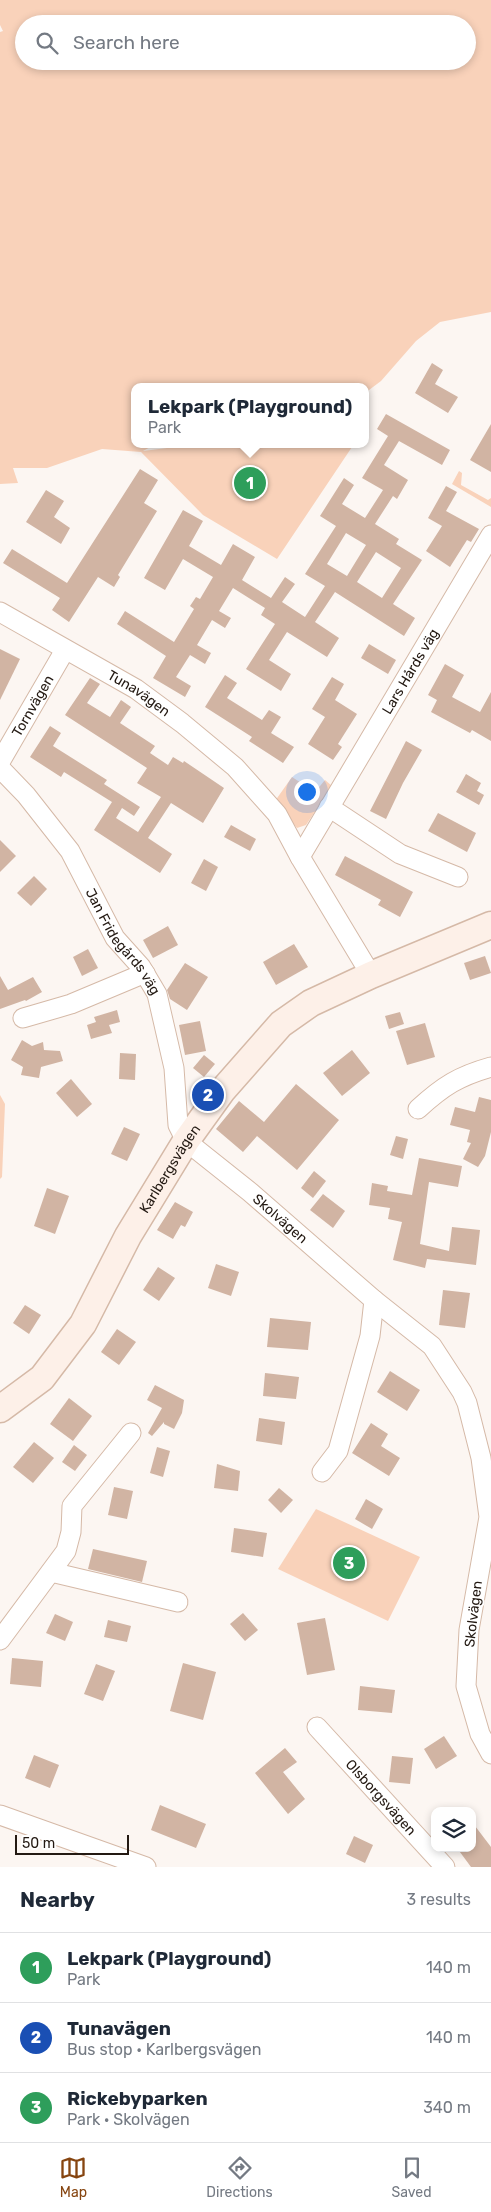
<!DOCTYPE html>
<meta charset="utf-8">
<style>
:root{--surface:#fff;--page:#f2f2f3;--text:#1f2937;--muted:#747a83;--line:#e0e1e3;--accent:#864510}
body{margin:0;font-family:Rubik,sans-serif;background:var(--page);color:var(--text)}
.controls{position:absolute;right:15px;bottom:15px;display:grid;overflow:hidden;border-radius:10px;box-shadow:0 2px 8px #0003}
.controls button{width:45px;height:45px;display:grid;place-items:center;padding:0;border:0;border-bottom:1px solid var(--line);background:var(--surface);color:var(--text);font:25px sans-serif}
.scale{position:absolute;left:15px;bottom:12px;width:114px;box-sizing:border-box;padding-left:5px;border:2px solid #231912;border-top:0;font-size:14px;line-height:18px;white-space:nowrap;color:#231912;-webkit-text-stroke:4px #fff;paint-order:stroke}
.you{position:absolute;left:306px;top:791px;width:18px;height:18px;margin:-12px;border:4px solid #fff;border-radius:50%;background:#1a73e8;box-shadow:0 0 0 8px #1a73e833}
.badge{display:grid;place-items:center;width:32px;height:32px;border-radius:50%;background:var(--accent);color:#fff;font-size:16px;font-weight:700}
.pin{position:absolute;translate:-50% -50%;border:2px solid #fff;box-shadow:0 1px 5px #0006}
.popup{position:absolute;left:131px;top:383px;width:238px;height:65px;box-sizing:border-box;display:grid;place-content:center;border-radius:10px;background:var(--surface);filter:drop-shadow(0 1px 4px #0005);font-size:16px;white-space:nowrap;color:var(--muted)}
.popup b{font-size:19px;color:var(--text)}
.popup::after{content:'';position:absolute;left:50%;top:100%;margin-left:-10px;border:10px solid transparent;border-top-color:var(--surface)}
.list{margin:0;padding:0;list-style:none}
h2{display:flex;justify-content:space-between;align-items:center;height:65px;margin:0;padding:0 20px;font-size:21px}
h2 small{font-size:16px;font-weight:400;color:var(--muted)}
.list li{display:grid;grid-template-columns:32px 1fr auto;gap:15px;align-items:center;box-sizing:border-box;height:70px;padding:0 20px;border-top:1px solid var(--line)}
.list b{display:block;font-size:19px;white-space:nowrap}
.list p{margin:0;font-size:16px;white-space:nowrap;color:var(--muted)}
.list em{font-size:16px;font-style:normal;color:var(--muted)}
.icon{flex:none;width:28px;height:28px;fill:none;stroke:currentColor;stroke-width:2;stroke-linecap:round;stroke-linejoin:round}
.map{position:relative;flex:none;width:491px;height:1867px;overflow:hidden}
.search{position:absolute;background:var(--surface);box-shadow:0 2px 8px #0003;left:15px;right:15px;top:15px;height:55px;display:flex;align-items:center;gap:12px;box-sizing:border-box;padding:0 18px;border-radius:28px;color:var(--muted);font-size:19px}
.sheet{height:275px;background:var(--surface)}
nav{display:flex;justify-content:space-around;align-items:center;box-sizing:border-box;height:70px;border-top:1px solid var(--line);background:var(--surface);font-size:14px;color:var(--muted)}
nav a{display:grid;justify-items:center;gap:2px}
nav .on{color:var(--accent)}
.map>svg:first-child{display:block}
.green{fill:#f9d2ba;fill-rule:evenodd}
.building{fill:#d1b4a3;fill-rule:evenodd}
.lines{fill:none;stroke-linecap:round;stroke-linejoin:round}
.street-casing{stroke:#d5b9a7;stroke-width:21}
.secondary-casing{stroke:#d5b9a7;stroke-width:29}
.street{stroke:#fff;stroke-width:19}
.secondary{stroke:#fdf0e8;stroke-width:26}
.labels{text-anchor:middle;stroke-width:4;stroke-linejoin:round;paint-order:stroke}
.street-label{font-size:14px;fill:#231912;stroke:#fff}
</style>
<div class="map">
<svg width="491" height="1867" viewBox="0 0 491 1867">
<rect width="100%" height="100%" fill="#fcf6f2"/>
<g class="green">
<path d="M0,0H491V312L440,322L416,341L381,381L365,393V387H135V444H156L143,451L199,444H354L277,559L203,515L141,452L102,449L47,468H13L18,483L0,484V32L3,31L0,25ZM24,24H467V61H24Z"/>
<path d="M459,471L462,473L461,485L488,500L491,498V507L452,484Z"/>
<path d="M292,777L315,792L325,780L332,786L306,825L297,828L275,801Z"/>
<path d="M0,1095L5,1104L2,1177L0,1179Z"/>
<path d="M316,1509L420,1557L388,1621L278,1569Z"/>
</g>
<g class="building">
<path d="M432,363L443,370L435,384L458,397L448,413L415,393Z"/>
<path d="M386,414L450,450L442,465L399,441L384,465L408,480L397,499L393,496L375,524L399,539L396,544L422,560L393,604L415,618L404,636L335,592L315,622L339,638L327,657L287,632L269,660L291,674L281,691L246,669L275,624L261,615L265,608L233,588L219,611L231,618L225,628L212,620L197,645L211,653L205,664L190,655L176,677L191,686L185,697L153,678L166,656L117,624L125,611L174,642L194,609L190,606L196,597L200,599L213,577L183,559L165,590L144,578L183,510L203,521L189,546L221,565L233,544L255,557L242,580L271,598L285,577L295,584L282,602L305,617L325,586L305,574L336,526L320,516L344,478L354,485L342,504L365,518L383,490L362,478L388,436L377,429ZM346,533L366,545L347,576L327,564ZM376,552L401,568L382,598L357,582Z"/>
<path d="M491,424V472L470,460Z"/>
<path d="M140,469L158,480L144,503L157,511L118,575L120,577L114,587L98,577L69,622L52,610L60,598L3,563L12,549L67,583Z"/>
<path d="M446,486L457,492L446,511L479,529L471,542L467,540L450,567L426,551L442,526L428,518Z"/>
<path d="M46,490L64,501L54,517L70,528L61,544L26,522Z"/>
<path d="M369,644L396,660L388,674L361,658Z"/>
<path d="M0,649L20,659L0,700Z"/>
<path d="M445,664L464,675L452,697L480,712L491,692V741L472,730L470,733L431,712L437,700L428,695Z"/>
<path d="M225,675L237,683L227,698L262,720L269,710L281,717L271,733L294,747L283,763L249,741L252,737L205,707Z"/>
<path d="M332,677L344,684L335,700L357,714L338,744L342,747L333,760L308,744L325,717L312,709Z"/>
<path d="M90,678L100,684L87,703L110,717L121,700L131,707L120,723L155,746L150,753L168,765L173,757L183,763L184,761L224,788L203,823L171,803L148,838L172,854L160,873L94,830L112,802L64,772L61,777L30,757L50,726L61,733L53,746L107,780L104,784L140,807L134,816L122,808L116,818L138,832L161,797L137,783L147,768L65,715Z"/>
<path d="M406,741L422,750L403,783L386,819L370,811Z"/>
<path d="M466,774L481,783L477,791L484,795L479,805L456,792Z"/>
<path d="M438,813L476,833L467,852L428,831Z"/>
<path d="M231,825L256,839L250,851L224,837Z"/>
<path d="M0,840L16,856L0,872Z"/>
<path d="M345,856L413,892L400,917L378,905L381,900L335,875Z"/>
<path d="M204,859L218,867L206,891L191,883Z"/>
<path d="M34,876L47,889L31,906L17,893Z"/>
<path d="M168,926L178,945L153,958L143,940Z"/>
<path d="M294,944L308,967L276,985L263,962Z"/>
<path d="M88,949L98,968L82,976L73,957Z"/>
<path d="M485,956L491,973L470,980L464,963Z"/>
<path d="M185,963L208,977L187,1010L170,999L167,990Z"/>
<path d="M0,976L8,990L33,977L42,992L26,1001L25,1000L0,1009Z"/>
<path d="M117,1010L120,1022L109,1025L112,1033L91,1039L87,1025L96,1022L94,1017Z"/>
<path d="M400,1012L404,1024L389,1029L385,1016Z"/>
<path d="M200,1021L206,1051L185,1055L179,1025Z"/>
<path d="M425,1023L435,1057L407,1065L396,1031Z"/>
<path d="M22,1040L32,1046L43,1042L44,1050L60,1051L63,1061L41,1067L39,1078L21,1075L23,1067L11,1060Z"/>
<path d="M352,1050L370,1073L342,1096L323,1073Z"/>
<path d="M120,1053L136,1054L135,1080L119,1079Z"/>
<path d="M204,1055L215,1064L204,1077L193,1068Z"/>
<path d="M71,1079L92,1104L77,1117L56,1093Z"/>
<path d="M296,1084L339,1120L297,1170L257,1136L243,1152L216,1129L239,1101L264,1122Z"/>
<path d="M479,1097L491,1100V1132L485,1156L478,1167L463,1159L471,1143L467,1142L470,1130L450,1125L455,1107L475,1112Z"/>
<path d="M124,1127L140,1134L127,1161L111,1154Z"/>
<path d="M396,1136L408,1139L403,1159L390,1155Z"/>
<path d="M419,1158L462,1166L458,1187L429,1182L420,1244L449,1251L452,1227L480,1230L476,1265L427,1259L425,1268L393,1260L402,1222L388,1219L390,1208L369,1205L372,1183L388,1186L387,1191L412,1195Z"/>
<path d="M314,1171L326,1181L313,1198L301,1188Z"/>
<path d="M47,1188L69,1196L55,1234L34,1226Z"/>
<path d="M323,1194L345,1211L333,1228L310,1210Z"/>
<path d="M175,1202L193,1212L185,1227L181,1225L173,1239L157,1230Z"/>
<path d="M216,1264L239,1272L231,1296L208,1288Z"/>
<path d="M158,1267L175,1278L159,1301L143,1290Z"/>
<path d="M443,1290L470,1293L465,1328L439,1325Z"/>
<path d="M25,1305L41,1315L29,1334L13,1323Z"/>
<path d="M270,1318L311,1322L308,1350L267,1347Z"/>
<path d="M117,1329L136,1342L119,1365L101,1352Z"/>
<path d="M390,1371L420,1390L407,1411L377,1392Z"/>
<path d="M265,1373L299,1377L296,1399L263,1396Z"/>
<path d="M155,1385L184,1400L182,1413L174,1429L164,1424V1422L152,1436L148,1433L162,1408L147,1400Z"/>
<path d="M69,1398L92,1416L73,1441L50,1424Z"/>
<path d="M259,1418L285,1422L282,1445L256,1441Z"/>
<path d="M371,1423L388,1434L381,1446L400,1458L389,1476L352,1453Z"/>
<path d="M34,1442L54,1458L33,1483L13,1467Z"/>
<path d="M74,1445L87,1455L75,1471L62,1462Z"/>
<path d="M157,1447L170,1451L163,1477L150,1473Z"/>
<path d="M217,1464L240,1471L238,1491L214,1488Z"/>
<path d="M114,1487L133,1491L127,1519L108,1515Z"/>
<path d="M279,1488L293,1500L281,1513L268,1500Z"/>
<path d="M366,1499L383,1509L372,1529L355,1519Z"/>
<path d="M234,1528L267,1533L263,1557L231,1552Z"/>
<path d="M93,1549L147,1561L142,1582L88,1569Z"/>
<path d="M243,1613L258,1630L245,1641L230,1624Z"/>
<path d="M55,1614L73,1622L65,1641L46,1633Z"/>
<path d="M325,1618L335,1670L307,1675L297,1623Z"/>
<path d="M108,1620L131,1626L127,1642L104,1637Z"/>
<path d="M12,1658L43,1661L41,1687L10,1684Z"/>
<path d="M183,1663L216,1672L203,1720L170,1711Z"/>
<path d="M96,1664L115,1671L103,1701L84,1694Z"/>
<path d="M360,1686L395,1690L392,1713L358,1710Z"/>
<path d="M444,1736L457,1756L436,1769L424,1749Z"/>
<path d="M285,1748L297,1762L283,1772L305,1799L288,1814L255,1773Z"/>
<path d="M34,1755L59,1765L50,1788L25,1778Z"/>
<path d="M392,1756L413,1758L410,1784L389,1782Z"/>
<path d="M160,1805L206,1824L196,1848L151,1830Z"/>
<path d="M472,1822L491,1847V1867H471L457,1848H472Z"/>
<path d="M354,1836L373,1845L365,1863L346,1854Z"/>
</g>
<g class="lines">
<g class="street-casing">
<g id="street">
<path id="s1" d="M0,612L136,689L182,723L235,767L277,814L300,857L371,975"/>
<path id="s2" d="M0,762L65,650"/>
<path id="s3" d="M0,768L26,795L70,851L115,938L141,967L157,994L174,1068L178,1125L186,1141L250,1192L374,1300L370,1336L338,1451L322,1472"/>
<path d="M329,807L400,854L458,877"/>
<path id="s4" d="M300,857L491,535"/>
<path d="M23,1018L71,1004L145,973"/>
<path d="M418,1109C443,1086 459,1076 491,1067"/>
<path d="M374,1300L432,1346L462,1392L467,1403L481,1458L489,1517L469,1630L466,1686L480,1734L491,1754"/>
<path d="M51,1572L178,1602"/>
<path d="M0,1640L66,1551L71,1532L72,1506L131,1433"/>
<path id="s5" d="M317,1727L445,1867"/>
<path d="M0,1815L146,1867"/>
</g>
</g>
<g class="secondary-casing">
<g id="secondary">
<path id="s6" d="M0,1409L42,1378L83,1324L128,1236L186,1141L222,1091L281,1024L311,1003L371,975L491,925"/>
</g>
</g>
<use href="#street" class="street"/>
<use href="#secondary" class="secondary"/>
</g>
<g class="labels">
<g class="street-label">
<text dy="5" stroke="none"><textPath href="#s4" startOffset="216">Lars Hårds väg</textPath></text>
<text dy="5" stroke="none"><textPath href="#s1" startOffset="161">Tunavägen</textPath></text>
<text dy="5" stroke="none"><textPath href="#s2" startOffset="65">Tornvägen</textPath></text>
<text dy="5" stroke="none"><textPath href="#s3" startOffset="214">Jan Fridegårds väg</textPath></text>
<text dy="5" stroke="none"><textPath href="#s6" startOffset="298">Karlbergsvägen</textPath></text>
<text dy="5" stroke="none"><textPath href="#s3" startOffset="550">Skolvägen</textPath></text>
<text transform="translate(473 1614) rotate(-83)" y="5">Skolvägen</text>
<text dy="5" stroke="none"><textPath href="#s5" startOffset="95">Olsborgsvägen</textPath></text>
</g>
</g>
</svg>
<div class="controls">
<button><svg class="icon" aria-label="layers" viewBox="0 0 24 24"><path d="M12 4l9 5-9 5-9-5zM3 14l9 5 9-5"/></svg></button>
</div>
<div class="scale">50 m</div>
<div class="you"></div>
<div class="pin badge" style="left:250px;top:483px;background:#2e9e5b">1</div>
<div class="popup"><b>Lekpark (Playground)</b>Park</div>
<div class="pin badge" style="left:208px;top:1095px;background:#1a4fb4">2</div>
<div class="pin badge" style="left:349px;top:1563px;background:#2e9e5b">3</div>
<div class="search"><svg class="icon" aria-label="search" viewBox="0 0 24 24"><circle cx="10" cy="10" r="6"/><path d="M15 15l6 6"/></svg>Search here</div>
</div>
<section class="sheet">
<h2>Nearby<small>3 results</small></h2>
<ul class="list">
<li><span class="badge" style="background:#2e9e5b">1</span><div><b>Lekpark (Playground)</b><p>Park</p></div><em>140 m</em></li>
<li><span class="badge" style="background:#1a4fb4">2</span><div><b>Tunavägen</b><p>Bus stop · Karlbergsvägen</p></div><em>140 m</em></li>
<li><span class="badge" style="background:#2e9e5b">3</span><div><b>Rickebyparken</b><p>Park · Skolvägen</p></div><em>340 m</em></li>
</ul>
</section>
<nav>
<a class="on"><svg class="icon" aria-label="map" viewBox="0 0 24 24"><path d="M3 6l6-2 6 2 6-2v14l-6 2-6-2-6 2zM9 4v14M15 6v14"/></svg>Map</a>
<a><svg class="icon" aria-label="directions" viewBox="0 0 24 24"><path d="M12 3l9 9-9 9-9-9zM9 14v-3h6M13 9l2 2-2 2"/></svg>Directions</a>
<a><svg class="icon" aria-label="saved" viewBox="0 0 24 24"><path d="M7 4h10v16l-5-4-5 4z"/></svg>Saved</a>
</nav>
